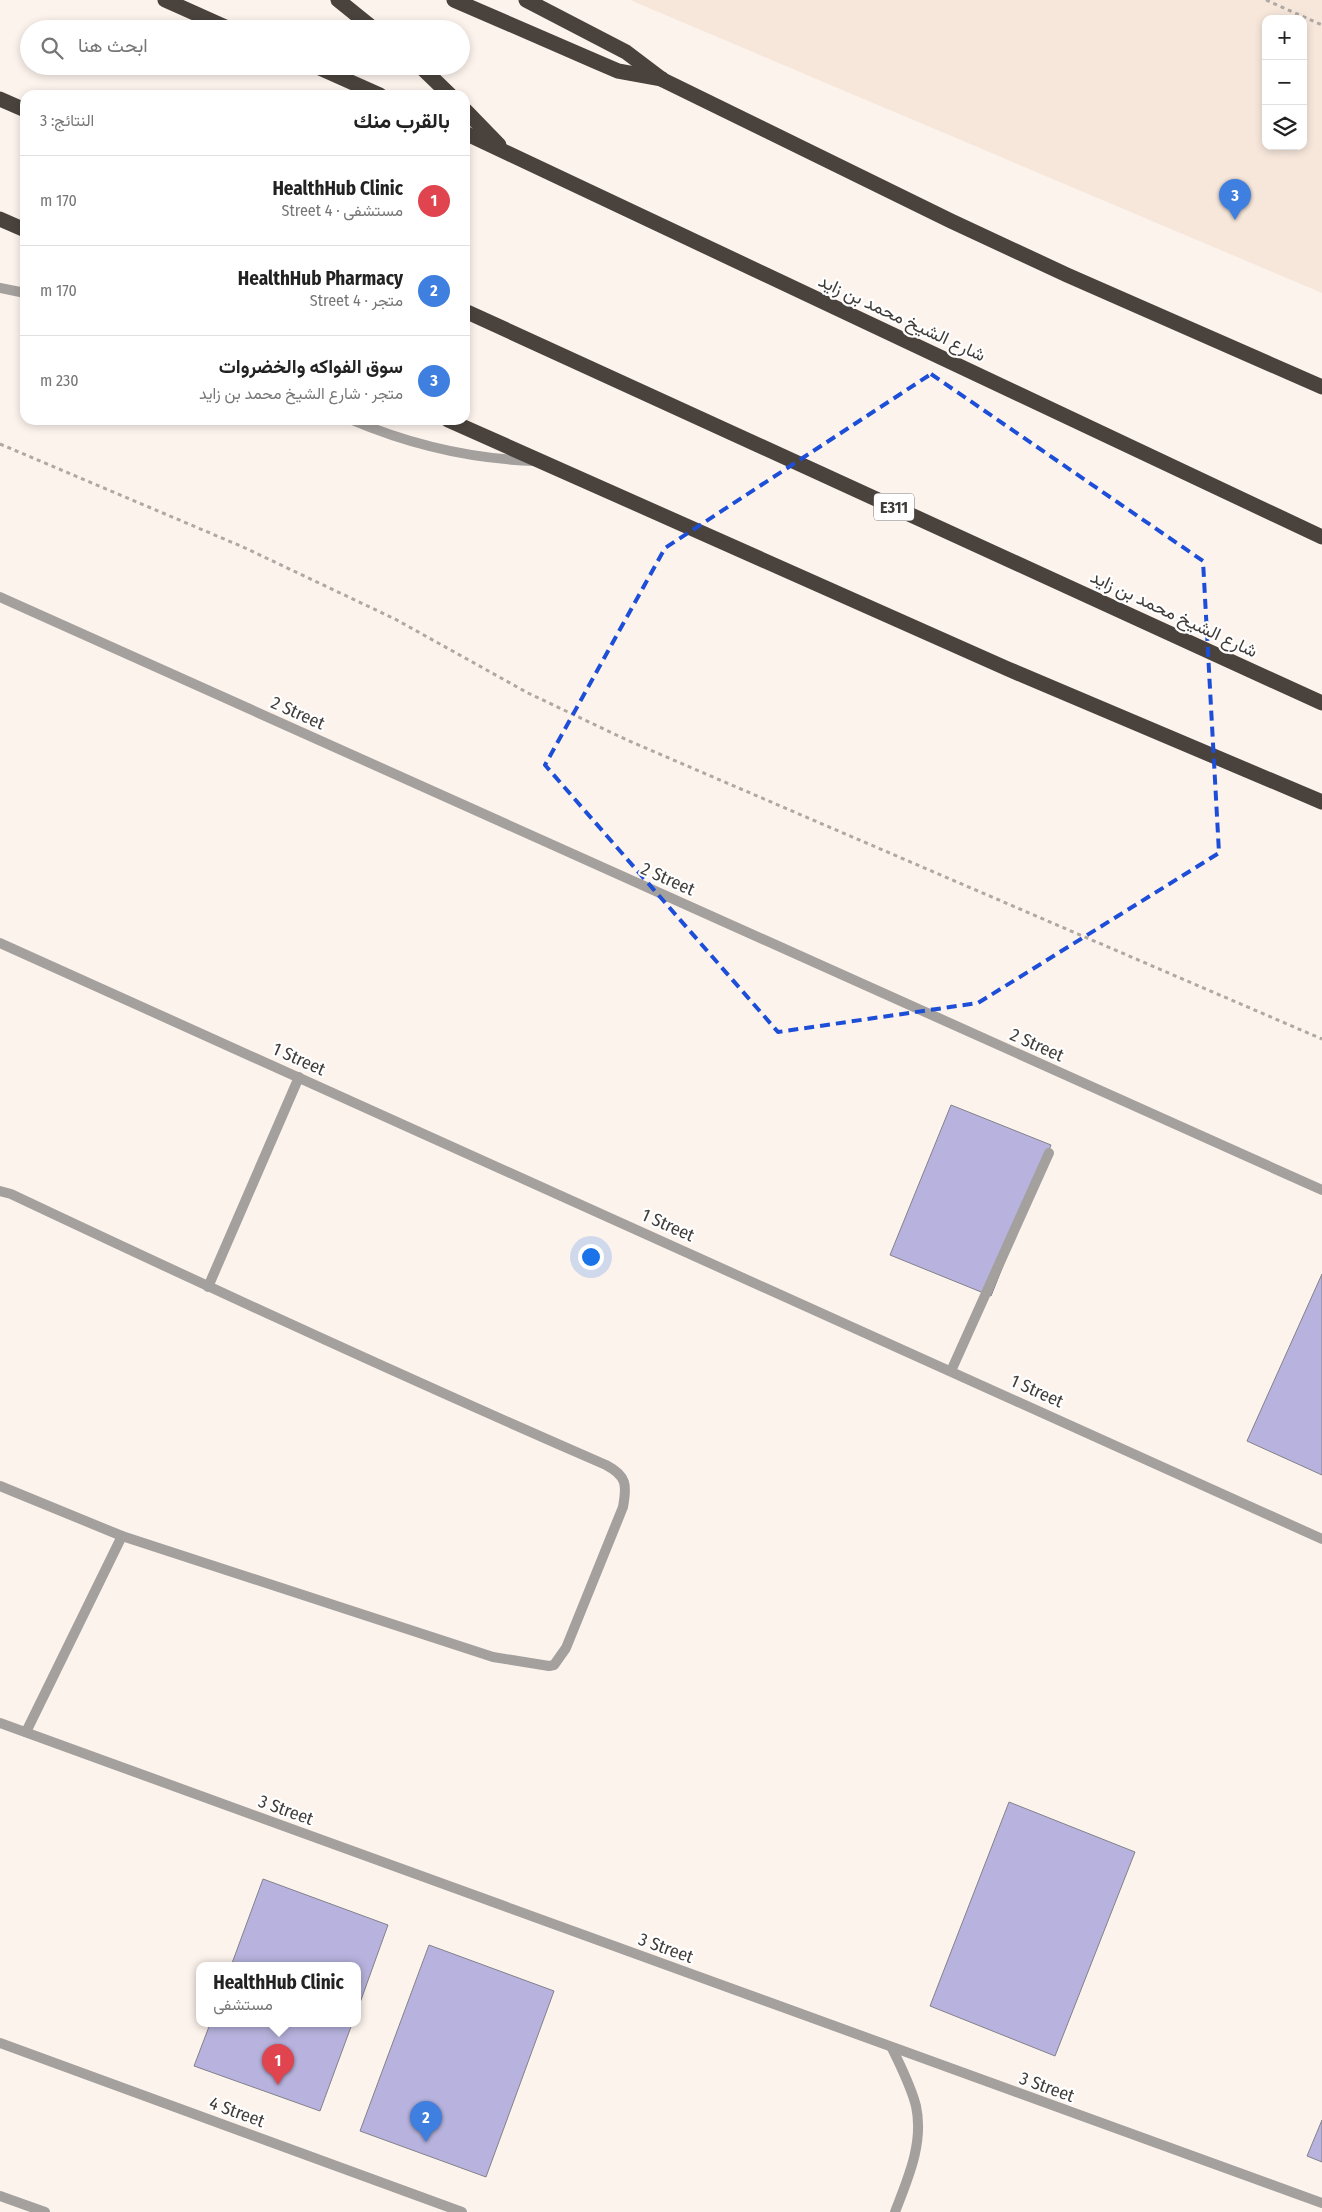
<!DOCTYPE html>
<html lang="ar">
<meta charset="utf-8">
<style>
:root{--surface:#fff;--page:#f6f6f6;--text:#222;--muted:#767676;--line:#e0e0e0;--accent:#2c677f}
body{margin:0;font-family:"Fira Sans Condensed",Vazirmatn,sans-serif;background:var(--page);color:var(--text);direction:rtl}
.controls{position:absolute;right:15px;top:15px;display:grid;overflow:hidden;border-radius:10px;box-shadow:0 2px 8px #0003}
.controls button{width:45px;height:45px;display:grid;place-items:center;padding:0;border:0;border-bottom:1px solid var(--line);background:var(--surface);color:var(--text);font:25px sans-serif}
.you{position:absolute;left:590px;top:1256px;width:18px;height:18px;margin:-12px;border:4px solid #fff;border-radius:50%;background:#1a73e8;box-shadow:0 0 0 8px #1a73e833}
.badge{display:grid;place-items:center;width:32px;height:32px;border-radius:50%;background:var(--accent);color:#fff;font-size:16px;font-weight:700}
.pin{position:absolute;translate:-50% -41px;filter:drop-shadow(0 1px 2px #0008)}
.pin::after{content:'';position:absolute;top:26px;width:18px;height:15px;background:inherit;clip-path:polygon(0 0,100% 0,50% 100%)}
.popup{position:absolute;left:196px;top:1962px;width:165px;height:65px;box-sizing:border-box;display:grid;place-content:center;border-radius:10px;background:var(--surface);filter:drop-shadow(0 1px 4px #0005);font-size:16px;white-space:nowrap;color:var(--muted)}
.popup b{font-size:19px;color:var(--text)}
.popup::after{content:'';position:absolute;left:50%;top:100%;margin-left:-10px;border:10px solid transparent;border-top-color:var(--surface)}
.list{margin:0;padding:0;list-style:none}
h2{display:flex;justify-content:space-between;align-items:center;height:65px;margin:0;padding:0 20px;font-size:21px}
h2 small{font-size:16px;font-weight:400;color:var(--muted)}
.list li{display:grid;grid-template-columns:32px 1fr auto;gap:15px;align-items:center;box-sizing:border-box;height:90px;padding:0 20px;border-top:1px solid var(--line)}
.list b{display:block;font-size:19px;white-space:nowrap}
.list p{margin:0;font-size:16px;white-space:nowrap;color:var(--muted)}
.list em{font-size:16px;font-style:normal;color:var(--muted)}
.icon{flex:none;width:28px;height:28px;fill:none;stroke:currentColor;stroke-width:2;stroke-linecap:round;stroke-linejoin:round}
.map{position:relative;flex:none;width:1322px;height:2212px;overflow:hidden;direction:ltr}
.search{position:absolute;background:var(--surface);box-shadow:0 2px 8px #0003;left:20px;top:20px;width:450px;height:55px;display:flex;align-items:center;gap:12px;box-sizing:border-box;padding:0 18px;border-radius:28px;color:var(--muted);font-size:19px}
.panel{position:absolute;background:var(--surface);box-shadow:0 2px 8px #0003;left:20px;top:90px;width:450px;height:335px;border-radius:15px;direction:rtl}
.map>svg:first-child{display:block}
.built{fill:#f7e7db;fill-rule:evenodd}
.building{fill:#b7b3de;stroke:#82818a}
.lines{fill:none;stroke-linecap:round;stroke-linejoin:round}
.path{stroke:#afa8a3;stroke-width:3;stroke-dasharray:4 4;stroke-linecap:butt}
.service{stroke:#a4a09d;stroke-width:10}
.minor{stroke:#a4a09d;stroke-width:10}
.tertiary{stroke:#a4a09d;stroke-width:10}
.motorway{stroke:#4a433d;stroke-width:15}
.marked{fill:none;stroke:#1d4ed8;stroke-width:4;stroke-dasharray:10 6;stroke-linejoin:round}
.labels{text-anchor:middle;stroke-width:4.5;stroke-linejoin:round;paint-order:stroke}
.shield{fill:#fff;stroke:#797675;stroke-width:1}
.shield-label{font-size:16px;font-weight:bold;fill:#403c3a}
.street-label{font-size:18px;fill:#403c3a;stroke:#fff}
</style>
<div class="map">
<svg width="1322" height="2212" viewBox="0 0 1322 2212">
<rect width="100%" height="100%" fill="#fdf3ed"/>
<path class="built" d="M630,0H1322V293ZM1266,19H1303V146H1266Z"/>
<g class="building">
<path d="M951,1105L1051,1145L991,1296L890,1255Z"/>
<path d="M1322,1274V1475L1247,1441Z"/>
<path d="M1009,1802L1135,1852L1055,2056L930,2006Z"/>
<path d="M263,1879L388,1925L357,2011V1966H231Z"/>
<path d="M429,1945L554,1991L486,2177L360,2131Z"/>
<path d="M210,2024H352L320,2111L194,2066Z"/>
<path d="M1322,2120V2162L1307,2156Z"/>
</g>
<g class="lines">
<g class="path">
<path d="M1266,0L1322,25"/>
<path d="M0,444L243,547L395,619L528,693L627,740L1322,1039"/>
</g>
<g class="service">
<path d="M0,1191L11,1194C208,1287 406,1378 606,1465C627,1476 627,1485 623,1507L566,1648L554,1665L549,1666L493,1657L122,1536"/>
<path d="M208,1287L299,1077"/>
<path d="M951,1371L1049,1153"/>
<path d="M0,1486L122,1536L26,1732"/>
</g>
<g class="minor">
<path d="M0,288L25,293"/>
<path d="M352,420C411,445 470,459 535,461"/>
<path d="M0,597L1322,1190"/>
<path d="M0,943L1322,1539"/>
<path d="M0,1723L1322,2203"/>
<path d="M0,2043L462,2212"/>
<path d="M892,2048C901,2067 911,2086 916,2106C924,2143 908,2178 895,2212"/>
</g>
<path class="tertiary" d="M0,2196L45,2212"/>
<g class="motorway">
<path d="M165,0L230,29"/>
<path d="M338,0L374,29"/>
<path d="M454,0L597,62L618,71L662,79"/>
<path d="M526,0L626,52L663,80L951,221L1067,275L1322,387"/>
<path d="M315,66L380,95"/>
<path d="M420,66L450,95"/>
<path d="M0,99L25,110"/>
<path d="M465,110L499,145"/>
<path d="M465,133L1322,537"/>
<path d="M0,219L25,230"/>
<path d="M465,311L1322,703"/>
<path d="M448,420L1008,669L1322,802"/>
</g>
</g>
<path class="marked" d="M931,374L1203,561L1219,853L978,1003L778,1032L545,765L665,548Z"/>
<g class="labels">
<rect class="shield" x="874" y="493.5" width="40" height="27" rx="4"/>
<g class="shield-label">
<text x="894" y="513">E311</text>
</g>
<g class="street-label">
<text transform="translate(902 318) rotate(25)" y="6">شارع الشيخ محمد بن زايد</text>
<text transform="translate(1174 614) rotate(25)" y="6">شارع الشيخ محمد بن زايد</text>
<text transform="translate(298 713) rotate(24)" y="6">2 Street</text>
<text transform="translate(668 879) rotate(24)" y="6">2 Street</text>
<text transform="translate(1037 1045) rotate(24)" y="6">2 Street</text>
<text transform="translate(299 1059) rotate(24)" y="6">1 Street</text>
<text transform="translate(668 1225) rotate(24)" y="6">1 Street</text>
<text transform="translate(1037 1391) rotate(24)" y="6">1 Street</text>
<text transform="translate(286 1810) rotate(20)" y="6">3 Street</text>
<text transform="translate(666 1948) rotate(20)" y="6">3 Street</text>
<text transform="translate(1047 2087) rotate(20)" y="6">3 Street</text>
<text transform="translate(237 2112) rotate(20)" y="6">4 Street</text>
</g>
</g>
</svg>
<div class="controls">
<button>+</button>
<button>−</button>
<button><svg class="icon" aria-label="layers" viewBox="0 0 24 24"><path d="M12 4l9 5-9 5-9-5zM3 14l9 5 9-5"/></svg></button>
</div>
<div class="you"></div>
<div class="pin badge" style="left:278px;top:2085px;background:#e0444e">1</div>
<div class="popup"><b>HealthHub Clinic</b>مستشفى</div>
<div class="pin badge" style="left:426px;top:2142px;background:#3f7fe0">2</div>
<div class="pin badge" style="left:1235px;top:220px;background:#3f7fe0">3</div>
<div class="search"><svg class="icon" aria-label="search" viewBox="0 0 24 24"><circle cx="10" cy="10" r="6"/><path d="M15 15l6 6"/></svg>ابحث هنا</div>
<section class="panel">
<h2>بالقرب منك<small>النتائج: 3</small></h2>
<ul class="list">
<li><span class="badge" style="background:#e0444e">1</span><div><b>HealthHub Clinic</b><p>مستشفى · 4 Street</p></div><em>170 m</em></li>
<li><span class="badge" style="background:#3f7fe0">2</span><div><b>HealthHub Pharmacy</b><p>متجر · 4 Street</p></div><em>170 m</em></li>
<li><span class="badge" style="background:#3f7fe0">3</span><div><b>سوق الفواكه والخضروات</b><p>متجر · شارع الشيخ محمد بن زايد</p></div><em>230 m</em></li>
</ul>
</section>
</div>
